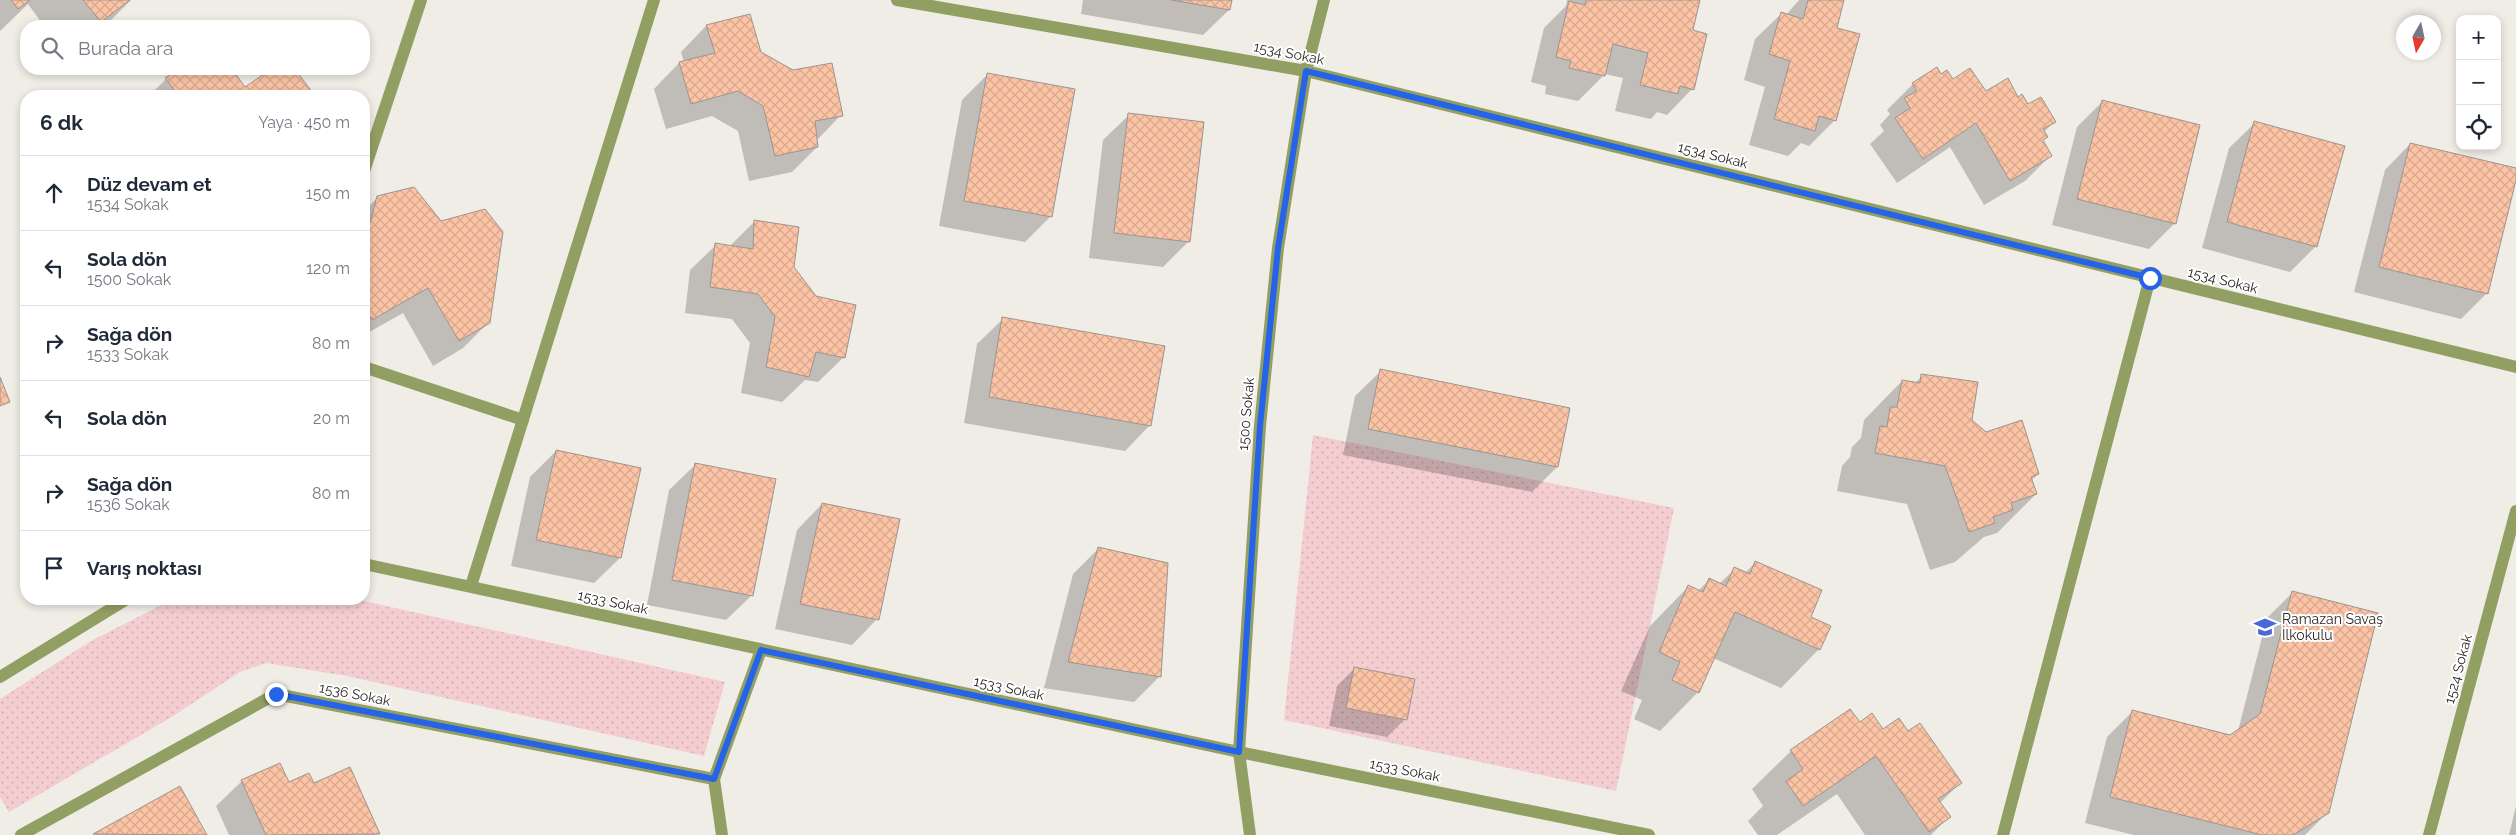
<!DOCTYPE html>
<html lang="tr">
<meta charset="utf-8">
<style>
:root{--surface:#fff;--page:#f6f6f7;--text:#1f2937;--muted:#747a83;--line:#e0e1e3}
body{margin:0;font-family:Raleway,sans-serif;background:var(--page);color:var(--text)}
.controls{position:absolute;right:15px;top:15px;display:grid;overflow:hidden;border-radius:10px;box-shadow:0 2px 8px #0003}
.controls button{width:45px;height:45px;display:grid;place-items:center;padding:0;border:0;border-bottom:1px solid var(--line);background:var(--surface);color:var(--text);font:25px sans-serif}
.compass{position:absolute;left:2396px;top:15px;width:45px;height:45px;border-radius:50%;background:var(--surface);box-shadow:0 2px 8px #0003;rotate:189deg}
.stop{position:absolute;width:15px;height:15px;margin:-11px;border:4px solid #2563eb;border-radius:50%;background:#fff}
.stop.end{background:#2563eb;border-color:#fff;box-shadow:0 1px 5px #0008}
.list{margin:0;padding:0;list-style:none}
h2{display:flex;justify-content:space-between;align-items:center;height:65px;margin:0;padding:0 20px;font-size:21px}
h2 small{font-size:16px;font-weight:400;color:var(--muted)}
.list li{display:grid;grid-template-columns:32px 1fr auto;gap:15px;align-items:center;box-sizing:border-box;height:75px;padding:0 20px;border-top:1px solid var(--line)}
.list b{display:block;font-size:19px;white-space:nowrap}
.list p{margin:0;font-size:16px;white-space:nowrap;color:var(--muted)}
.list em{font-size:16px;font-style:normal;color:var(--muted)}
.icon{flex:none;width:28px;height:28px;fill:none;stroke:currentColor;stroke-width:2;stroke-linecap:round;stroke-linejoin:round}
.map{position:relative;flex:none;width:2516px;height:835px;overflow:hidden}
.search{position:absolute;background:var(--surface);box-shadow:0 2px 8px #0003;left:20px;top:20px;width:350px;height:55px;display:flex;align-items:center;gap:12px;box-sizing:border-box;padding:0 18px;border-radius:20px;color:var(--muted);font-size:19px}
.panel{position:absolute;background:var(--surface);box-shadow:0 2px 8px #0003;left:20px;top:90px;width:350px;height:515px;border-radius:20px}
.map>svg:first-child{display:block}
.park{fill:url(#park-dots)}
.shadow{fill:#0003}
.building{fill:url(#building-cross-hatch);stroke:#9c9591}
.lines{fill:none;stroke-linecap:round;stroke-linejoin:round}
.minor{stroke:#929f62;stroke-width:12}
.route{stroke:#2563eb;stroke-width:6}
.labels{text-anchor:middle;stroke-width:4;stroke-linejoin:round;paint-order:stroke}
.street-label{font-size:14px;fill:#2b2927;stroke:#fff}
.poi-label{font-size:14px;fill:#2b2927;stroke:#fff;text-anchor:start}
</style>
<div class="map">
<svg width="2516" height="835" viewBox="0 0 2516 835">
<defs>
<pattern id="park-dots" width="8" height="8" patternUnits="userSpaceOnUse" patternTransform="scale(1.25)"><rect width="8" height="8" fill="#f4cdd0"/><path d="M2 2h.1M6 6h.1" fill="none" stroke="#d1b0b3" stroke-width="1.8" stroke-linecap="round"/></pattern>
<pattern id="building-cross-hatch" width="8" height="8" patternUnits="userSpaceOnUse" patternTransform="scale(1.25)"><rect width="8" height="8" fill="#fcc3a5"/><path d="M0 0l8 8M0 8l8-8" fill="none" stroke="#d8a88e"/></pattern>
</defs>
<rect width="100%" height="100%" fill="#f0ece6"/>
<g class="park">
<path d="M1313,435L1674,508L1616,791L1284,720Z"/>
<path d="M173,599H355L725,682L704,756L347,676L266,663L240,672L170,718L9,812L0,797V699L91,641Z"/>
</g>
<g class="shadow">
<path d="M0,0H131L105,26H44L28,4L0,31Z"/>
<path d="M1083,0H1230L1229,10L1203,35L1081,14Z"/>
<path d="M1567,0H1699L1691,31L1692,89L1667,115L1657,112L1651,119L1615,111L1623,78L1605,74L1578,101L1545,94L1546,86L1531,82L1544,28L1566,6Z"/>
<path d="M1799,0H1843L1835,29V120L1809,146L1801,143L1788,156L1749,145L1765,87L1744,80L1755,39L1781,14L1786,15Z"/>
<path d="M749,15L760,53L841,115L816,141L817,147L792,172L749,181L738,131L712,116L666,129L654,89L679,63L684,62L681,52L706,26Z"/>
<path d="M181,69H231L245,89L273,69H294L313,96H149L166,79Z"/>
<path d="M988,74L1051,216L1025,242L939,226L962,100Z"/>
<path d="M1941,76L1985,93L2018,99L2054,122L2043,133L2046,137L2042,141L2051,155L2025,181L1984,205L1950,147L1897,183L1870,144L1884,131L1880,125L1890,114L1887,110L1913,84Z"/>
<path d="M2103,101L2175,223L2149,249L2052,225L2077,127Z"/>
<path d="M1129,115L1189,241L1163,267L1089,258L1103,140Z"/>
<path d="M2255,123L2316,246L2290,272L2202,248L2229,148Z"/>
<path d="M2410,144L2516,170L2487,293L2461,319L2354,292L2385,170Z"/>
<path d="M378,197L489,322L463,348L433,366L403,313L364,335V211Z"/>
<path d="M755,221L816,297L844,357L818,382L805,380L782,402L741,393L750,343L732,319L685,313L690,270L716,245L729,247Z"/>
<path d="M1003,319L1150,425L1125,451L964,423L977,344Z"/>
<path d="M1381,371L1557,467L1532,492L1343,455L1355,396Z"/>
<path d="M1922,376L1971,421L2038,474L2031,481L2036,494L1997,533L1984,537L1955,562L1930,570L1907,504L1837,491L1842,466L1850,457L1852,447L1861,438L1864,420L1902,381L1915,383Z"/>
<path d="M556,451L620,558L594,583L511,566L530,477Z"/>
<path d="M695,465L752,595L726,620L647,605L669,490Z"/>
<path d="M822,504L877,619L852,645L775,629L797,530Z"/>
<path d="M1099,548L1160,676L1134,702L1044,688L1073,574Z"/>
<path d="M1756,562L1809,618L1819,649L1781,688L1713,658L1698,692L1660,731L1634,719L1642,700L1621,691L1650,626L1688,587L1698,591L1709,580L1719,584L1735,569L1745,573Z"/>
<path d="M2292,593L2328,812L2305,835H2134L2085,823L2107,737L2132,712L2230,736L2238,731L2267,618Z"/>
<path d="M1355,668L1405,719L1387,737L1329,726L1337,686Z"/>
<path d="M1850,710L1859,724L1882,731L1908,733L1960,783L1940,803L1949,817L1931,835H1865L1837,794L1777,835H1758L1748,821L1763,806L1752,789L1791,751Z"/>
<path d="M349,769L377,835H229L216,806L242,781L313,785Z"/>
<path d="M179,788L206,835H94Z"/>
<path d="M2516,806V835H2509Z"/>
</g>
<g class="building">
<path d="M11,0H30L18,9Z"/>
<path d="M83,0H130L101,22Z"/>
<path d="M1171,0H1232L1230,10Z"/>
<path d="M1586,0H1700L1693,30L1707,34L1694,90L1680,86L1678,94L1640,85L1648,53L1613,44L1605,76L1569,68L1571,61L1556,57L1569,1L1585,5Z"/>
<path d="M1808,0H1844L1837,28L1860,34L1836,121L1819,116L1815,131L1774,119L1790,61L1769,54L1781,12L1803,19Z"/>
<path d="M750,14L761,52L793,70L832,63L843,116L815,121L818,147L775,156L763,106L738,91L691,104L679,62L715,53L706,25Z"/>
<path d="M1937,67L1941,74L1947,70L1953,79L1970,68L1986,91L2008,78L2018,97L2022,94L2028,104L2041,97L2056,122L2043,129L2048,137L2043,140L2052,156L2010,181L1976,123L1923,159L1895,118L1910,108L1904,98L1917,91L1912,83Z"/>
<path d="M179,69H232L245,87L271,69H295L315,96H167L175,91L165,78Z"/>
<path d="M987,73L1075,89L1052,217L964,201Z"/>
<path d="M2102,100L2200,125L2176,224L2077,199Z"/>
<path d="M1128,113L1204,122L1190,242L1114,233Z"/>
<path d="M2254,121L2345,146L2317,247L2227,222Z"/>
<path d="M2410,143L2516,168V180L2488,294L2379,267Z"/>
<path d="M414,187L441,221L485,209L503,232L490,323L459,341L428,288L372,320L364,307V245L377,196Z"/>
<path d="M754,220L799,227L794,267L816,296L856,305L845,358L816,352L809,377L766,367L775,317L758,294L710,287L715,243L753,249Z"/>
<path d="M1002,317L1165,346L1151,426L989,397Z"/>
<path d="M1380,369L1570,408L1558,467L1368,429Z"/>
<path d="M1921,374L1978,382L1972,420L1986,432L2022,420L2039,474L2031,477L2037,494L2011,503L2013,510L1993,517L1995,523L1969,532L1945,466L1875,453L1880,426L1887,427L1890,407H1897L1902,380L1920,383Z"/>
<path d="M0,377L10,402L0,406Z"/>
<path d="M556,450L641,468L621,558L536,540Z"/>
<path d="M695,463L776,479L753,596L672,580Z"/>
<path d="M822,503L900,519L879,620L800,604Z"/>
<path d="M1098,547L1168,563L1161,677L1068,662Z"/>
<path d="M1755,561L1822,590L1811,617L1831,626L1820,650L1735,612L1699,693L1672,680L1680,662L1659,652L1688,585L1703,592L1709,578L1726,586L1734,567L1750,574Z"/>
<path d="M2292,591L2378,613L2329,813L2293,835H2262L2110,797L2132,710L2230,735L2260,714Z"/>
<path d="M1354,667L1415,679L1407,720L1346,708Z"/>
<path d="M1850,709L1860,722L1872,713L1883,729L1899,718L1908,731L1920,723L1962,783L1938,799L1951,817L1929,832L1876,756L1803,806L1786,781L1803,769L1790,750Z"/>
<path d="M280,763L289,782L309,773L314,783L350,767L380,834L266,835L241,780Z"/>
<path d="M180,786L207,835L93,834Z"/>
</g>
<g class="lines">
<g class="minor">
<path d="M897,0L1306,71L2516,367"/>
<path d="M364,171L421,0"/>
<path d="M364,367L523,420"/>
<path d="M364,564L1239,752L1649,835"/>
<path d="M471,586L654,0"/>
<path d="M0,677L127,599"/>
<path d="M21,835L276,694L714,779"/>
<path d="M722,835L714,779L761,650"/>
<path d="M1250,835L1239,752L1260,426L1278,248L1306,71L1324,0"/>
<path d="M2003,835L2150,278"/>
<path d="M2429,835L2516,511"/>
</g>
</g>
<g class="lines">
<path class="route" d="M276,694L714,779L761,650L1239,752L1260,426L1278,248L1306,71L2150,278"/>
</g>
<defs>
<g id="school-bare" transform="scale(1.725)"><path d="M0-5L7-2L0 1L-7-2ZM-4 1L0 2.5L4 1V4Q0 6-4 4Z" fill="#4a68dc" stroke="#fff" stroke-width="2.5" paint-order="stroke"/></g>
</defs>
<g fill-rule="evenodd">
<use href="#school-bare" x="2265" y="627"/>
</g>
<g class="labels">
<g class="street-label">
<text transform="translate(1289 53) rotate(11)" y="5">1534 Sokak</text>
<text transform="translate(1713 155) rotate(14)" y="5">1534 Sokak</text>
<text transform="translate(2223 280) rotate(14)" y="5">1534 Sokak</text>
<text transform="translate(1246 414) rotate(-85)" y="5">1500 Sokak</text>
<text transform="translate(613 602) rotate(12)" y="5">1533 Sokak</text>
<text transform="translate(2458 669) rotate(-75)" y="5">1524 Sokak</text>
<text transform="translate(1009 688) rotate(12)" y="5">1533 Sokak</text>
<text transform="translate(355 694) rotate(11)" y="5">1536 Sokak</text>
<text transform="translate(1405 770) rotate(11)" y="5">1533 Sokak</text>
</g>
<g class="poi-label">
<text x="2282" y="624">Ramazan Savaş<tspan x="2282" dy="16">İlkokulu</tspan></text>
</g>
</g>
</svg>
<div class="controls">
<button>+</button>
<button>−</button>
<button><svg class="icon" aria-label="locate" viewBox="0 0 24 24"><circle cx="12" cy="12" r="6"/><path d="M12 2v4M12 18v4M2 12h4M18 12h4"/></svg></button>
</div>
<svg class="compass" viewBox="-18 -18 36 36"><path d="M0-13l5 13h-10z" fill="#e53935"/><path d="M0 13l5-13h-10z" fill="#747a83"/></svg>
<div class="stop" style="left:2150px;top:278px"></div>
<div class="stop end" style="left:276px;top:694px"></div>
<div class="search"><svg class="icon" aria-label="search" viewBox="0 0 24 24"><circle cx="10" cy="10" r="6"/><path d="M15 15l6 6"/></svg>Burada ara</div>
<section class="panel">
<h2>6 dk<small>Yaya · 450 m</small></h2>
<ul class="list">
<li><svg class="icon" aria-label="ahead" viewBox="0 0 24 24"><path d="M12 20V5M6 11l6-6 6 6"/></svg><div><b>Düz devam et</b><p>1534 Sokak</p></div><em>150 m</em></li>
<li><svg class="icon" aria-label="left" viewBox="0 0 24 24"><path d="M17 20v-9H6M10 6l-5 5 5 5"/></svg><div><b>Sola dön</b><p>1500 Sokak</p></div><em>120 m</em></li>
<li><svg class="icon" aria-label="right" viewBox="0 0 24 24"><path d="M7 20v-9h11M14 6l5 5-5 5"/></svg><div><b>Sağa dön</b><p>1533 Sokak</p></div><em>80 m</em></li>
<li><svg class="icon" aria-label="left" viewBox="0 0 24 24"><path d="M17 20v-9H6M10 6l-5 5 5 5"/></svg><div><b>Sola dön</b></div><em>20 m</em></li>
<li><svg class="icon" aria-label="right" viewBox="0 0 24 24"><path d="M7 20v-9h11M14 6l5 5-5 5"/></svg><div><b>Sağa dön</b><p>1536 Sokak</p></div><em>80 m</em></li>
<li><svg class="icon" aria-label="arrive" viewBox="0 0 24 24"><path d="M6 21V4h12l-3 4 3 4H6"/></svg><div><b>Varış noktası</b></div></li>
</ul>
</section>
</div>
